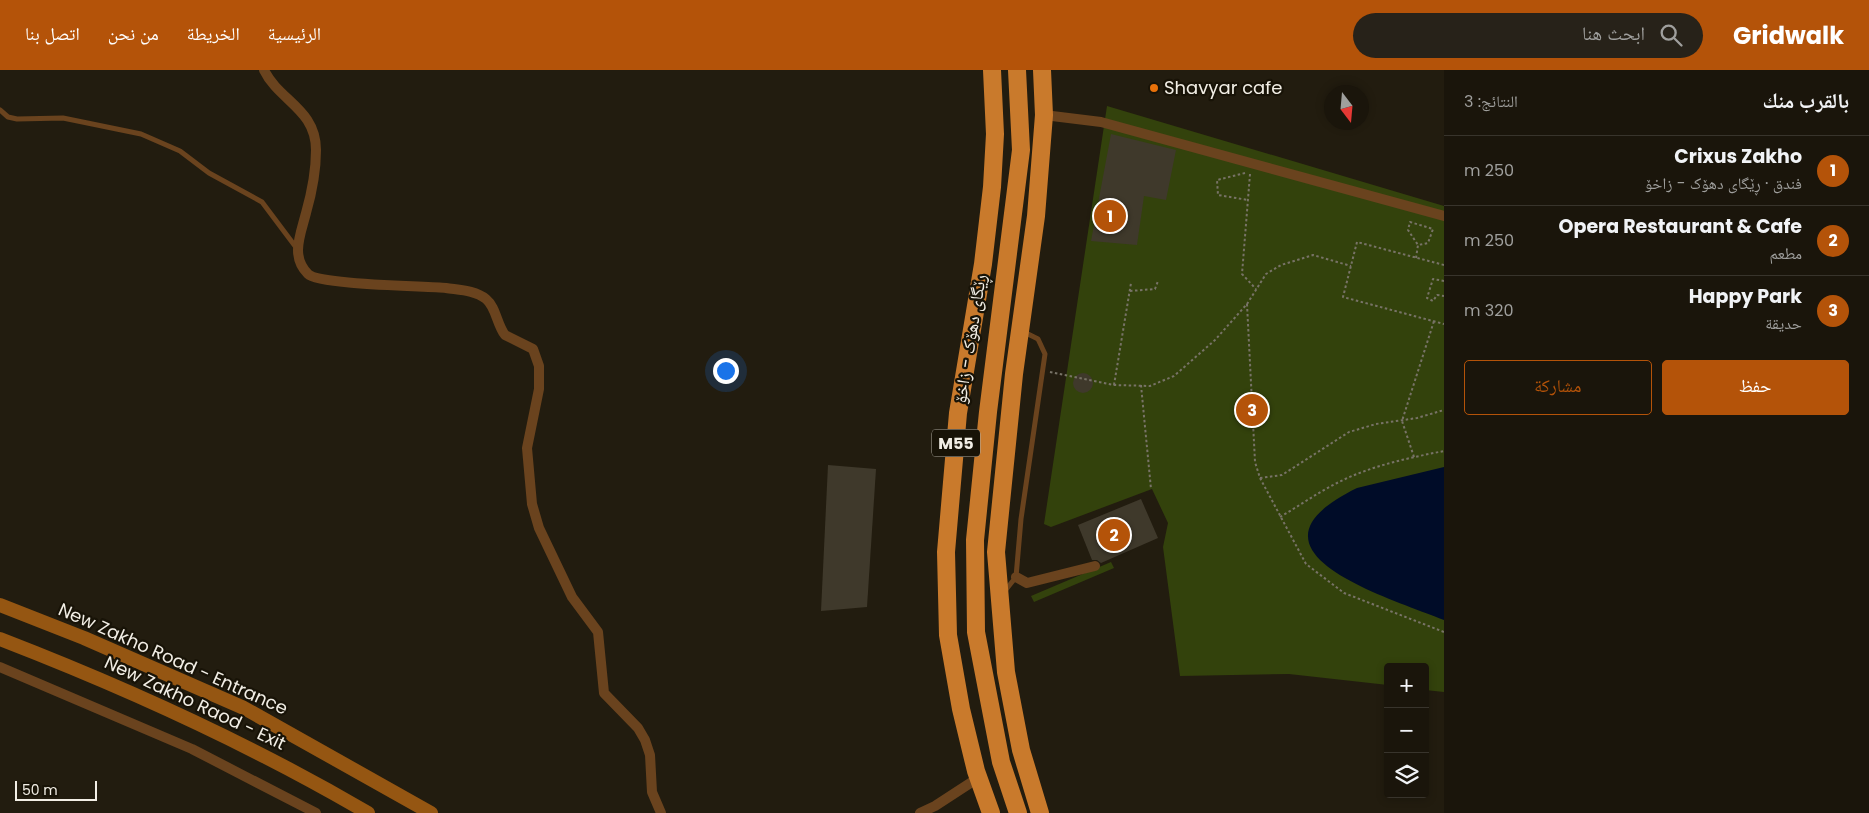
<!DOCTYPE html>
<html lang="ar">
<meta charset="utf-8">
<style>
:root{--surface:#1a150b;--page:#272219;--text:#f1f3f6;--muted:#9f9f9d;--line:#38342c;--accent:#b45309}
body{margin:0;font-family:Poppins,"Noto Naskh Arabic",sans-serif;background:var(--page);color:var(--text);direction:rtl}
.controls{position:absolute;right:15px;bottom:15px;display:grid;overflow:hidden;border-radius:5px;box-shadow:0 2px 8px #0003}
.controls button{width:45px;height:45px;display:grid;place-items:center;padding:0;border:0;border-bottom:1px solid var(--line);background:var(--surface);color:var(--text);font:25px sans-serif}
.compass{position:absolute;left:1324px;top:15px;width:45px;height:45px;border-radius:50%;background:var(--surface);box-shadow:0 2px 8px #0003;rotate:164deg}
.scale{position:absolute;left:15px;bottom:12px;width:82px;box-sizing:border-box;padding-left:5px;border:2px solid #f2eee5;border-top:0;font-size:14px;line-height:18px;white-space:nowrap;color:#f2eee5;-webkit-text-stroke:4px #181307;paint-order:stroke}
.you{position:absolute;left:725px;top:300px;width:18px;height:18px;margin:-12px;border:4px solid #fff;border-radius:50%;background:#1a73e8;box-shadow:0 0 0 8px #1a73e833}
.badge{display:grid;place-items:center;width:32px;height:32px;border-radius:50%;background:var(--accent);color:#fff;font-size:16px;font-weight:700}
.pin{position:absolute;translate:-50% -50%;border:2px solid #fff;box-shadow:0 1px 5px #0006}
.list{margin:0;padding:0;list-style:none}
h2{display:flex;justify-content:space-between;align-items:center;height:65px;margin:0;padding:0 20px;font-size:21px}
h2 small{font-size:16px;font-weight:400;color:var(--muted)}
.list li{display:grid;grid-template-columns:32px 1fr auto;gap:15px;align-items:center;box-sizing:border-box;height:70px;padding:0 20px;border-top:1px solid var(--line)}
.list b{display:block;font-size:19px;white-space:nowrap}
.list p{margin:0;font-size:16px;white-space:nowrap;color:var(--muted)}
.list em{font-size:16px;font-style:normal;color:var(--muted)}
.actions{display:flex;gap:10px;padding:15px 20px}
.actions a{flex:1;padding:11px 0;border:1px solid var(--accent);border-radius:5px;text-align:center;font-size:18px;color:var(--accent)}
.actions .main{background:var(--accent);color:#fff}
.icon{flex:none;width:28px;height:28px;fill:none;stroke:currentColor;stroke-width:2;stroke-linecap:round;stroke-linejoin:round}
.map{position:relative;flex:none;width:1444px;height:743px;overflow:hidden;direction:ltr}
header{display:flex;align-items:center;gap:30px;box-sizing:border-box;height:70px;padding:0 25px;background:var(--accent);color:#fff}
header strong{font-size:24px}
nav{display:flex;gap:28px;margin-inline-start:auto;font-size:18px}
.search{width:350px;height:45px;background:var(--page);display:flex;align-items:center;gap:12px;box-sizing:border-box;padding:0 18px;border-radius:28px;color:var(--muted);font-size:19px}
main{display:flex}
aside{flex:1;background:var(--surface)}
.map>svg:first-child{display:block}
.green{fill:#33420c}
.water{fill:#000c28}
.building{fill:#3f392b}
.lines{fill:none;stroke-linecap:round;stroke-linejoin:round}
.path{stroke:#787367;stroke-width:2;stroke-dasharray:2.5 2.5;stroke-linecap:butt}
.lane{stroke:#6a431e;stroke-width:5}
.street{stroke:#6a431e;stroke-width:10}
.secondary{stroke:#955612;stroke-width:14}
.highway{stroke:#c97a2c;stroke-width:18}
.food-dot{fill:#e8710a;stroke:#181307;stroke-width:2}
.labels{text-anchor:middle;stroke-width:4.5;stroke-linejoin:round;paint-order:stroke}
.shield{fill:#181307;stroke:#b1aca2;stroke-width:1}
.shield-label{font-size:16px;font-weight:bold;fill:#f2eee5}
.poi-label{font-size:18px;fill:#f2eee5;stroke:#181307;text-anchor:start}
.street-label{font-size:18px;fill:#f2eee5;stroke:#181307}
</style>
<header>
<strong>Gridwalk</strong>
<div class="search"><svg class="icon" aria-label="search" viewBox="0 0 24 24"><circle cx="10" cy="10" r="6"/><path d="M15 15l6 6"/></svg>ابحث هنا</div>
<nav><a>الرئيسية</a><a>الخريطة</a><a>من نحن</a><a>اتصل بنا</a></nav>
</header>
<main>
<aside>
<h2>بالقرب منك<small>النتائج: 3</small></h2>
<ul class="list">
<li><span class="badge">1</span><div><b>Crixus Zakho</b><p>فندق · ڕێگای دهۆک - زاخۆ</p></div><em>250 m</em></li>
<li><span class="badge">2</span><div><b>Opera Restaurant &amp; Cafe</b><p>مطعم</p></div><em>250 m</em></li>
<li><span class="badge">3</span><div><b>Happy Park</b><p>حديقة</p></div><em>320 m</em></li>
</ul>
<div class="actions"><a class="main">حفظ</a><a>مشاركة</a></div>
</aside>
<div class="map">
<svg width="1444" height="743" viewBox="0 0 1444 743">
<rect width="100%" height="100%" fill="#221c0f"/>
<g class="green">
<path d="M1107,36L1444,136V622L1425,620V597H1388V615L1289,604L1180,606L1163,477L1168,453L1152,419L1051,457L1044,454Z"/>
<path d="M1111,492L1114,498L1034,532L1031,526Z"/>
</g>
<path class="water" d="M1444,397V550C1388,527 1228,481 1357,418Z"/>
<g class="building">
<path d="M1111,64L1176,80L1166,130L1144,126L1137,175L1091,171Z"/>
<circle cx="1083" cy="313" r="10"/>
<path d="M828,395L876,399L867,537L821,541Z"/>
<path d="M1141,429L1158,468L1101,493L1097,490H1092L1078,455Z"/>
</g>
<g class="lines">
<g class="path">
<path d="M1245,103L1217,110L1218,125L1248,130"/>
<path d="M1250,104L1242,204L1256,219"/>
<path d="M1416,188L1418,175L1428,173L1433,159L1410,152L1408,160L1418,175"/>
<path d="M1444,195L1357,172L1343,227L1444,254"/>
<path d="M1444,211L1433,209L1427,228L1433,231L1437,225L1444,226"/>
<path d="M1130,221L1155,219L1158,211"/>
<path d="M1247,234L1255,392L1260,408L1306,494L1344,523L1444,562"/>
<path d="M1050,302L1114,315L1150,316L1174,306L1215,270L1247,234L1266,204L1281,195L1313,185L1351,196"/>
<path d="M1114,315L1131,213"/>
<path d="M1141,315L1151,419"/>
<path d="M1414,387L1402,351L1434,251"/>
<path d="M1260,408L1282,405L1349,362L1376,354L1417,348L1444,340"/>
<path d="M1280,447C1299,436 1317,423 1337,413C1370,396 1408,388 1444,381"/>
</g>
<g class="lane">
<path d="M0,40L8,47L17,49L63,48L141,64L180,81L209,103L262,132L298,180"/>
<path d="M1004,522L1016,507L1021,449L1045,284L1038,269L1024,262"/>
</g>
<g class="street">
<path d="M264,0C279,31 316,39 316,80C316,101 312,122 306,143C303,155 298,168 298,180C298,190 301,197 308,204C319,215 422,216 446,218C459,220 475,220 486,229C496,237 497,255 505,265L533,279L539,296V319L527,378L532,434L539,458L572,527L598,562L604,623L638,658L645,670L650,685L652,722L661,743"/>
<path d="M1044,45L1101,52L1444,146"/>
<path d="M1016,507L1027,513L1095,496"/>
<path d="M0,597L192,679L316,743"/>
<path d="M920,743L935,736L978,708"/>
</g>
<g class="secondary">
<path d="M0,535L84,568L244,638L431,743"/>
<path d="M0,569C127,618 250,674 368,743"/>
</g>
<g class="highway">
<path d="M1017,0L1021,80L988,342L975,470L976,562L1001,692L1018,743"/>
<path d="M991,743L976,701L961,639L948,565L946,482L958,343L983,194L992,117L995,64L992,0"/>
<path d="M1040,743L1021,680L1006,602L996,482L1014,304L1036,146L1044,45L1042,0"/>
</g>
</g>
<circle class="food-dot" cx="1154" cy="18" r="5"/>
<g class="labels">
<rect class="shield" x="932" y="359.5" width="48" height="27" rx="4"/>
<g class="shield-label">
<text x="956" y="379">M55</text>
</g>
<g class="poi-label">
<text x="1164" y="24">Shavyar cafe</text>
</g>
<g class="street-label">
<text transform="translate(970 269) rotate(-81)" y="6">ڕێگای دهۆک - زاخۆ</text>
<text transform="translate(173 589) rotate(24)" y="6">New Zakho Road - Entrance</text>
<text transform="translate(195 633) rotate(25)" y="6">New Zakho Raod - Exit</text>
</g>
</g>
</svg>
<div class="controls">
<button>+</button>
<button>−</button>
<button><svg class="icon" aria-label="layers" viewBox="0 0 24 24"><path d="M12 4l9 5-9 5-9-5zM3 14l9 5 9-5"/></svg></button>
</div>
<svg class="compass" viewBox="-18 -18 36 36"><path d="M0-13l5 13h-10z" fill="#e53935"/><path d="M0 13l5-13h-10z" fill="#9f9f9d"/></svg>
<div class="scale">50 m</div>
<div class="you"></div>
<div class="pin badge" style="left:1110px;top:146px">1</div>
<div class="pin badge" style="left:1114px;top:465px">2</div>
<div class="pin badge" style="left:1252px;top:340px">3</div>
</div>
</main>
